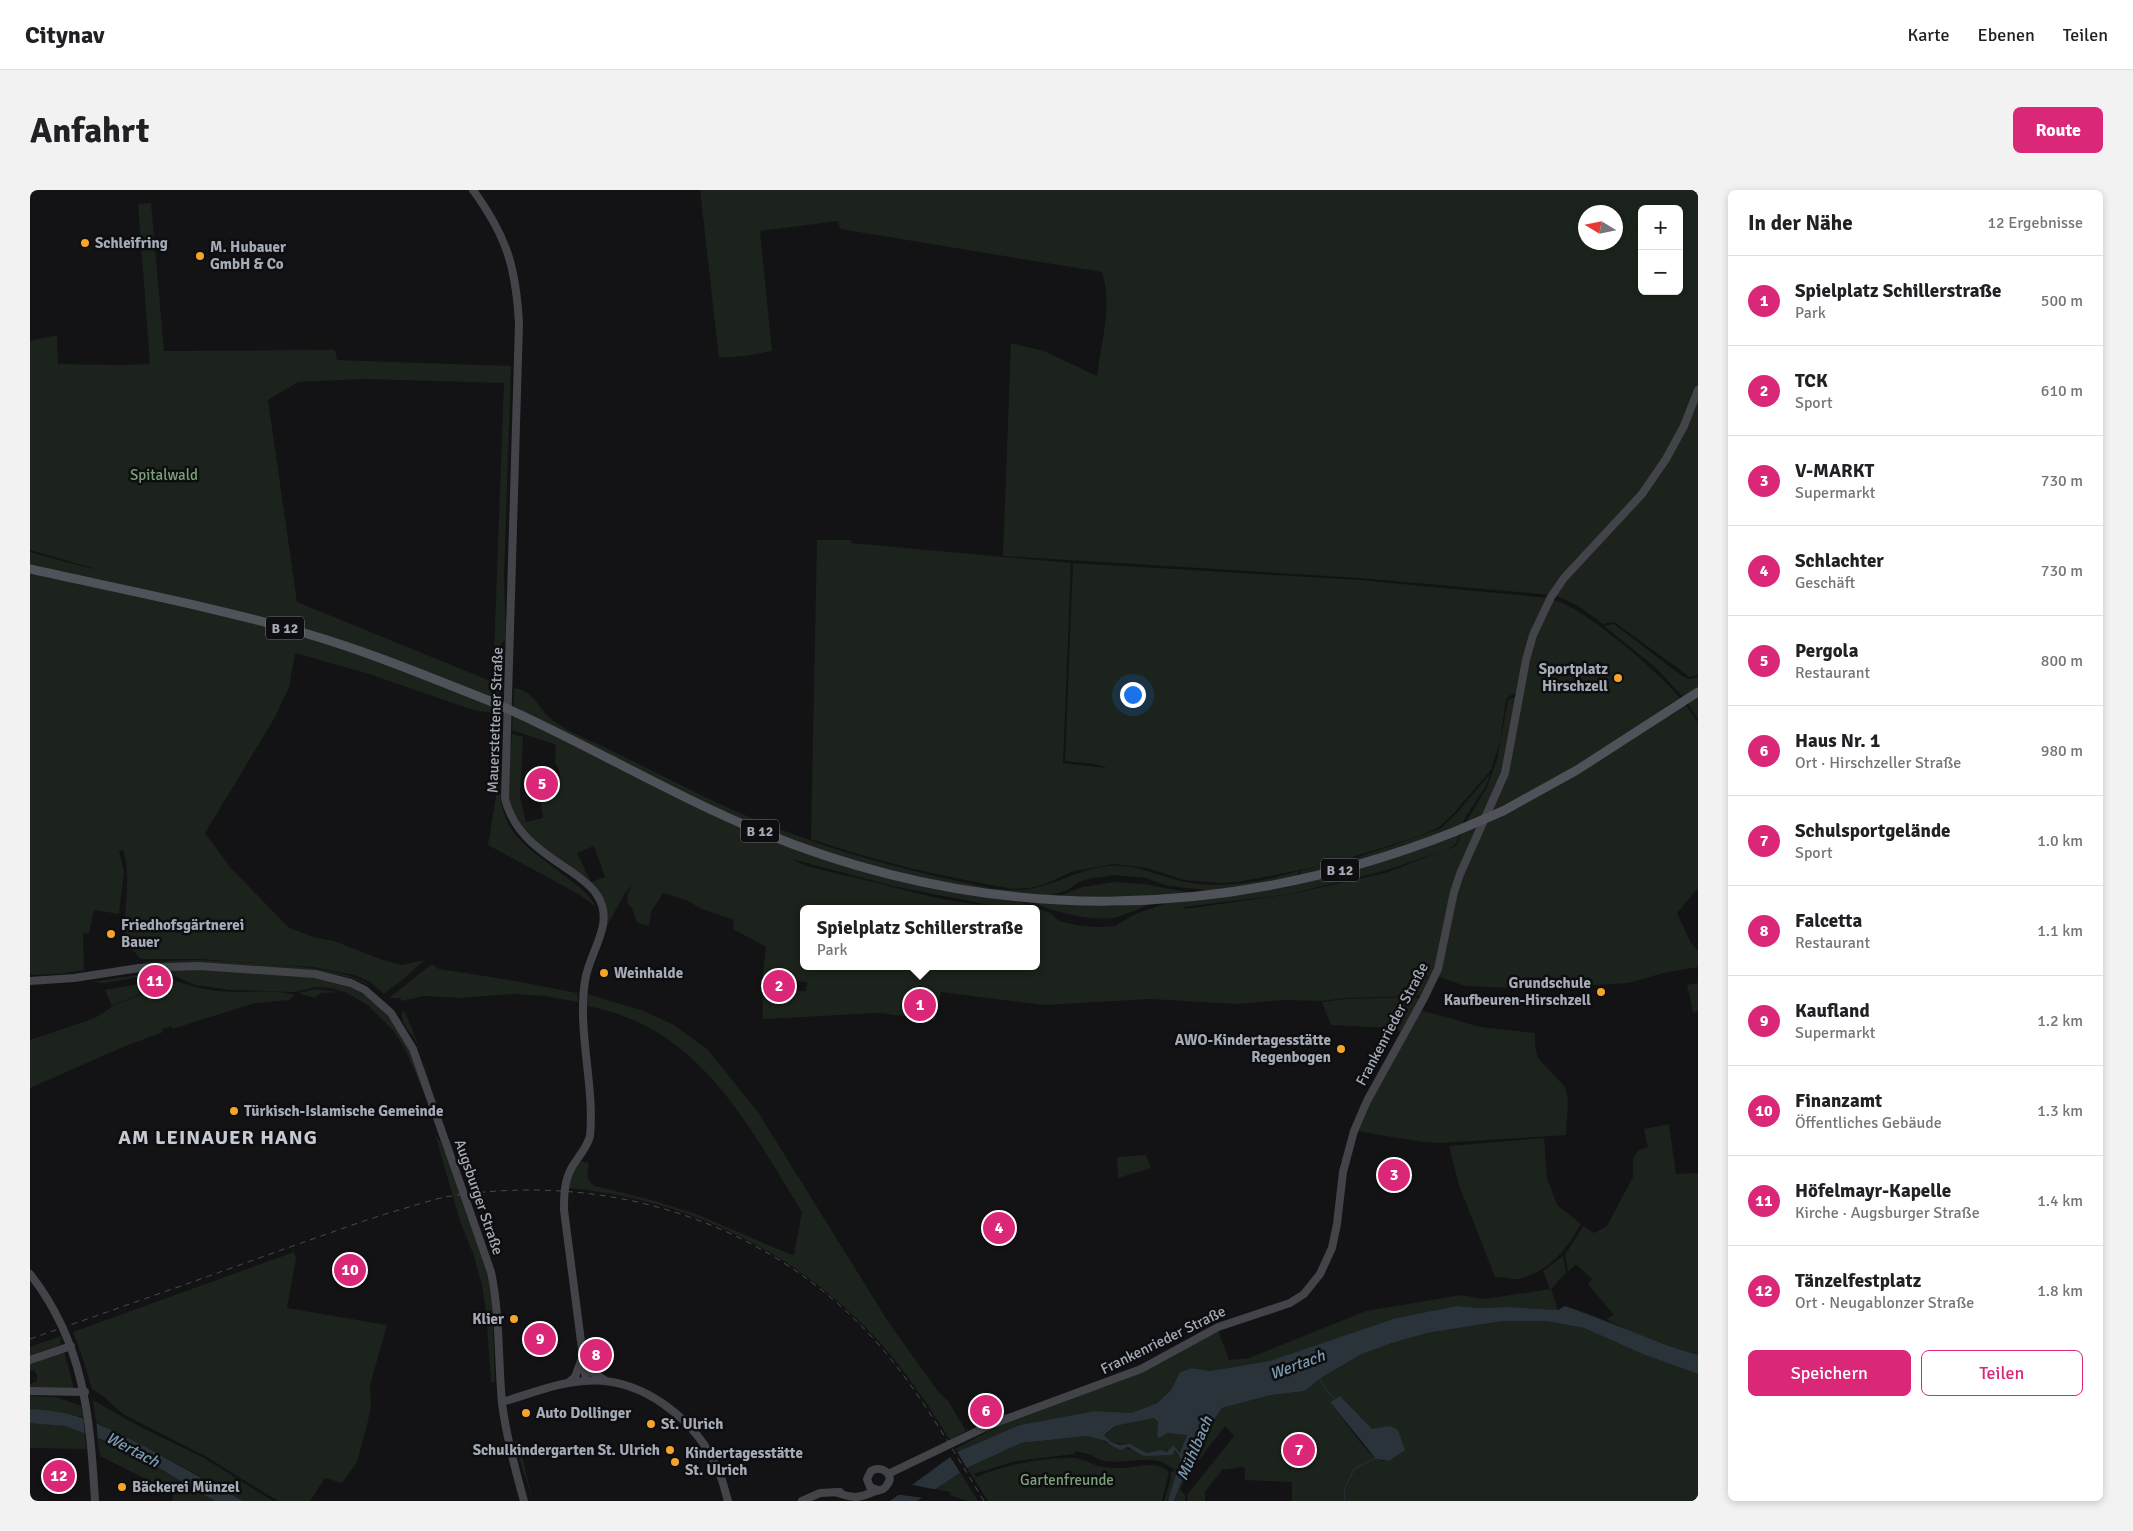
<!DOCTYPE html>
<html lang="de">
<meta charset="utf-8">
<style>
:root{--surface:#fff;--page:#f2f2f2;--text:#202124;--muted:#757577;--line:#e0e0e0;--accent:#db2777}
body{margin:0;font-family:Signika,sans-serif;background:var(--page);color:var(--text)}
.controls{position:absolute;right:15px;top:15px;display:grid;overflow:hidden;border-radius:8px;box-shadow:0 2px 8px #0003}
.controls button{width:45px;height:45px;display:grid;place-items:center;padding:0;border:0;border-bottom:1px solid var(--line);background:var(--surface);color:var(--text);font:25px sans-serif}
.compass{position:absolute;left:1548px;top:15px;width:45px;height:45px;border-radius:50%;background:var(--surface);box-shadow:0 2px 8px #0003;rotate:280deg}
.you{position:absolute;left:1102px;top:504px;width:18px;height:18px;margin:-12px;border:4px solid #fff;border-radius:50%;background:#1a73e8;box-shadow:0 0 0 8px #1a73e833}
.badge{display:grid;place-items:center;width:32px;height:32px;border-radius:50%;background:var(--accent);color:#fff;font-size:16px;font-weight:700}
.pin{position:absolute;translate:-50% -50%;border:2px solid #fff;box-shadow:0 1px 5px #0006}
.popup{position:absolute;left:770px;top:715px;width:240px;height:65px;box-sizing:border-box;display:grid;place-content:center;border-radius:8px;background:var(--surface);filter:drop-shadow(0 1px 4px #0005);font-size:16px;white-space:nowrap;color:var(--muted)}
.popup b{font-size:19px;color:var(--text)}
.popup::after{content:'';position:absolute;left:50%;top:100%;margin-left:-10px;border:10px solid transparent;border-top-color:var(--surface)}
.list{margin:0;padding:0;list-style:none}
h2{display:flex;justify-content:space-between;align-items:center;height:65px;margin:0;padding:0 20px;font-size:21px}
h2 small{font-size:16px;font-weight:400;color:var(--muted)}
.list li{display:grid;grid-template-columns:32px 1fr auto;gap:15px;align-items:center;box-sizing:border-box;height:90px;padding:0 20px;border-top:1px solid var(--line)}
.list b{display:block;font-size:19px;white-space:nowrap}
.list p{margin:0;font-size:16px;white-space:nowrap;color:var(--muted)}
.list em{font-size:16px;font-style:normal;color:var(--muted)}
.actions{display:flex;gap:10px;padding:15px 20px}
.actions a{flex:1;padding:11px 0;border:1px solid var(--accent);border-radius:8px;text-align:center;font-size:18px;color:var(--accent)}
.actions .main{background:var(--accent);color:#fff}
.map{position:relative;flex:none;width:1668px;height:1311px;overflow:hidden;border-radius:8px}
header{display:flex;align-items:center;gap:30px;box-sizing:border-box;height:70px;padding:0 25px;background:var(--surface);border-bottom:1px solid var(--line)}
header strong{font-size:24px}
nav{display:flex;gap:28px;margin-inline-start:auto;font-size:18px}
.intro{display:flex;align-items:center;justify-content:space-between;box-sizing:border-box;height:120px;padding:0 30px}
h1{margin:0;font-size:35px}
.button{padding:12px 22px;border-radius:8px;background:var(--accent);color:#fff;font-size:18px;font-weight:700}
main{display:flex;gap:30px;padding:0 30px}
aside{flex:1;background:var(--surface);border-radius:8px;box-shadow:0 2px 8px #0003}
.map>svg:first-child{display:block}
.green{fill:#1b231c;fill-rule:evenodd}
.water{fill:#293339;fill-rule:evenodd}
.pier{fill:#131315}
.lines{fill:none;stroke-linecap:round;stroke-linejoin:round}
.stream{stroke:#293339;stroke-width:1}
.secondary{stroke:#42444a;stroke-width:8}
.primary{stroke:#505259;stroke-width:9}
.rail{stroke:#47494f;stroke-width:1;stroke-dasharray:6 5;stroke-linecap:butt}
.primary-bridge{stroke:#505259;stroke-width:9}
.poi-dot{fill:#f6a42a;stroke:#0e0e10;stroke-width:2}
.labels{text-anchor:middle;stroke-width:5;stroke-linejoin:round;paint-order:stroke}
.shield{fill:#0e0e10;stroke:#777c84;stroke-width:1}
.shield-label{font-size:14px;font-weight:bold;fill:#a4abb6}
.poi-label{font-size:15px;font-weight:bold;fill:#a4abb6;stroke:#0e0e10;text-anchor:start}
.park-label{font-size:15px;fill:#7ba17b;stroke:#0e0e10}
.street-label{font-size:15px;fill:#a4abb6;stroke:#0e0e10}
.water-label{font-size:16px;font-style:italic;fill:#7a9bb2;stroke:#0e0e10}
.district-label{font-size:20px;font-weight:bold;letter-spacing:1px;fill:#c5c9d2;stroke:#0e0e10}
</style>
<header>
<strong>Citynav</strong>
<nav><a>Karte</a><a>Ebenen</a><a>Teilen</a></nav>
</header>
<div class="intro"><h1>Anfahrt</h1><a class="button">Route</a></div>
<main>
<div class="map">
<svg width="1668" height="1311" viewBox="0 0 1668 1311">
<rect width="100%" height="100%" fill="#131315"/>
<g class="green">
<path d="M670,0H1668V195L1664,207L1652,236L1615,297L1521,405L1330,388L973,366L981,153L1014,161L1067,186C1071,152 1083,115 1072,82L810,39L808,31L730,41L742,161L714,166L689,168ZM1612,19H1649V101H1612ZM1556,22H1586V52H1556Z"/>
<path d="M121,13L134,161L305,160L307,170L481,176L474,386L476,451L472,452L469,462V524L443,520L339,484L265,463L259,497L245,527L175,643L200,677L258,737L283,747L304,751L353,770L372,775L394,770L377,786L354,804L340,792L325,785L283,777L168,769H111L95,752C92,720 103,691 93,660L89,661L94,681L89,724L64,720L59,743L53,744L54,780L31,784L0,785V383L221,432L348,464L0,375V362L62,379V378L0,360V151L27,145L28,174L90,175L120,174L108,14ZM335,189L474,193L463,492L267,412L238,210L268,192Z"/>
<path d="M1668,204V485L1660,487L1584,432L1573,434L1547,415L1524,405L1535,388L1613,304Z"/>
<path d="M787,350H821V353L1041,373L1033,573L1077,578L1064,574L1035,571L1043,373L1330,390L1519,408L1510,423L1489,503L1481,505L1476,509L1470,552L1461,580L1424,623L1408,638L1389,646L1323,667L1286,677L1208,692L1190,693L1154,690L1117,678L1084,674L1044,681L1013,695L999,698L983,699C914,687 847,672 781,649Z"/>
<path d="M1522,410C1551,414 1632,485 1651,509L1545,576L1460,623L1492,504L1505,446Z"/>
<path d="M1584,434L1652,486L1659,489L1668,487V498L1653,507L1625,477L1574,436Z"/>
<path d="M484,498C506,501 508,521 525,532C539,542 557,549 574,557C601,570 629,584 657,598C737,639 823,668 910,687C935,692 960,700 985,700C1021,701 1053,673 1091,676C1114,677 1134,688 1156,692C1192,699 1233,692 1268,681L1269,688L1233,695L1185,701L1138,696L1116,688L1084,685L1058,689L1047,693L1038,700L1016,707L969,703L879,687L800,665L735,640L646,599L491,521V530L519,542L697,630L768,659L819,676L876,691L920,701L993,713L1020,723L1029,731L1051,736L1067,737L1085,736L1103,725L1139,712L1200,706L1259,697L1358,670L1430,645L1425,655L1413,661L1354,681L1260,704L1154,717L1155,719L1262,704L1355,683L1426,656L1432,643L1450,636C1440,658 1427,679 1422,703C1415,732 1413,761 1401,789L1391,785L1400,790L1391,806L1316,808L1292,811L1254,810L1205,814L1121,809L1014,815L911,802L905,830L849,823L733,829L732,793L736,757L703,739L704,730L672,719L656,710L633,703L621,722L619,736L607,733L602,718L597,713L598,703L603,695L595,703L576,738C576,729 576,718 573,710C564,691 514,660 496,645C469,611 479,584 482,544L493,547L490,607L496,632L513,628L510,609L524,605L530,586L529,580L525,573L526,555L482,540ZM564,656L575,687L561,692L547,663ZM762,669L863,696L959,715C914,713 870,698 827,688C814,685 769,676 762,669ZM774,719H1006V776H774ZM766,791L777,792L776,801H766Z"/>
<path d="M1487,506L1473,583L1455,625L1435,634L1457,597L1467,570L1478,510Z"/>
<path d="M1668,506V529L1657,513Z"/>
<path d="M1656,515L1668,532V698L1647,723L1661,753L1668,761V777L1633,783L1599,793L1499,799L1435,796L1407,786L1426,703L1454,634L1475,624Z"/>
<path d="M1460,584L1456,596L1434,629L1433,635L1390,653L1271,688L1270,681L1323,669L1410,639L1425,625Z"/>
<path d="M469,588C470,646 495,654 536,687C548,696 559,703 566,717L550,705L458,655Z"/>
<path d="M1085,692L1114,694L1168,704L1139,707L1023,708L1053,697Z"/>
<path d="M1003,711L1119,713L1120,714C1108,719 1096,725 1083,728C1066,731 1015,722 1003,711Z"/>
<path d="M168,770C203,772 317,774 340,796L323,788L284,780L168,773L113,774V772Z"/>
<path d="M402,774L409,779L486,791L547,803L548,812L515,806L483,804L430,808L394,806L372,811L370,808H359Z"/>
<path d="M169,779C209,782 285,780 320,797C346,809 368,834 380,860C386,873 389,889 394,903L375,859L363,840L339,816L317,803L301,798L286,797L264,802L200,800L165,795L136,782H113L115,780Z"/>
<path d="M131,783L146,790L136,799L113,803L110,784Z"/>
<path d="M109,785L108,787L74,793L62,792Z"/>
<path d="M147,791C167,799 188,802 210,802C228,802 248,800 265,805L259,810L225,813L142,839L141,836L132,839L133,842L93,857L0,898V850L65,828L83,816L112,804L137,800Z"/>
<path d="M1668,793V821L1663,822L1657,795Z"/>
<path d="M110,794L112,803L82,816L75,800Z"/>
<path d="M286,799L309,802L291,803L284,808L269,803Z"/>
<path d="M557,804L614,821L644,835L677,859L728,922L859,1133L907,1200L918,1211L936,1241L920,1250C897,1213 872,1175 841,1143C761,1059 653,1008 537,998L539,992L549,971L559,973C557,984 555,990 565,996L618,1009L666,1024L762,1065L764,1064L772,1022C716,932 670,837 557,816Z"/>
<path d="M1382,807L1390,808L1372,842L1363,838L1301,835L1292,812L1316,809Z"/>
<path d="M373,820C380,828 402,893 401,902C396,885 393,863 384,848C378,839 369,831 373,820Z"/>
<path d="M1390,820L1451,837L1505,843V856L1508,868L1535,897L1538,910L1536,945L1410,953L1392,952L1326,941L1339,911Z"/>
<path d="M1639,934L1646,984L1668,983V1165L1602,1143L1576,1129L1584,1125L1558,1094L1562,1089L1546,1074L1538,1082L1535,1065L1553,1036L1564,1043L1577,1036L1603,987V968L1609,960L1618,957L1614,939Z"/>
<path d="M405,944L411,953L457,1082L462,1111L465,1192H461L456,1120L452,1096L444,1066L430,1031Z"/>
<path d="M1514,948L1517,988L1527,1015L1551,1034C1537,1060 1518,1082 1488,1089C1482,1090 1472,1087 1465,1087L1429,995L1419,956Z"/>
<path d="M1116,965L1121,978L1088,988L1087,967Z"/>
<path d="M264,1062L266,1068L257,1118L357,1135L340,1195L341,1216L337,1235L327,1272L312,1293L295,1288L280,1311H248L175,1266L93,1224L73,1206L62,1199L54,1172L43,1142Z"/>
<path d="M1533,1066L1536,1083L1521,1099L1528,1120L1479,1117L1449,1118L1427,1116L1366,1128L1239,1171L1180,1181L1162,1178L1150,1182L1141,1200L1127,1213L1101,1223L1065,1221L991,1235L927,1262L925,1259L955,1243L963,1236L1095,1189L1188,1140L1199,1170L1219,1168L1336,1121L1431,1105L1454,1109L1520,1099L1513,1081Z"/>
<path d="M1473,1131H1516L1554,1138L1615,1165L1668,1184V1311H1314L1316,1300L1324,1279L1315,1299L1313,1311H1262V1292L1215,1290V1278L1212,1277L1192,1280L1175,1302V1311H1158L1157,1305L1204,1246L1195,1236L1159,1283L1155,1281L1171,1248L1192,1218L1241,1205L1275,1201L1291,1188L1330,1165L1362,1153L1397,1143ZM1310,1206L1366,1266L1359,1271C1355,1271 1350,1271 1347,1269C1336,1263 1310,1224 1300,1212Z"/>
<path d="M31,1146L30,1155L0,1166V1157Z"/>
<path d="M34,1161L44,1198H0V1194L7,1191V1185L4,1180L0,1181V1172Z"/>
<path d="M0,1206L26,1207L51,1216L53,1227L0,1219Z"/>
<path d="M63,1210L101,1232L174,1268L243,1311H213L148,1274L66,1232Z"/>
<path d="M1124,1228L1128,1232L1127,1245L1137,1243L1158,1244L1151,1263L1147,1260L1117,1263L1102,1255L1081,1252L1073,1244H1077L1085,1236Z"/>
<path d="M8,1232L35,1236L55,1243L56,1259L0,1258V1233Z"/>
<path d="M1057,1246L1067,1247L1077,1253L1122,1265H1142L1144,1260L1150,1267L1149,1278L1144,1280C1124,1261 1100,1275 1075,1271C1070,1271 1065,1267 1061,1265C1056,1263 1050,1262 1045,1261L1044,1264L986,1271L944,1284L946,1287C976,1275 1010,1267 1043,1268C1054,1268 1062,1275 1072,1277C1078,1278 1086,1278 1092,1278C1108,1278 1126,1269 1139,1282L1132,1311H958L937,1278L991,1253Z"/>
<path d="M67,1248L119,1273L185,1311H142L144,1303L70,1266Z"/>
<path d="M488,1251L503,1311L484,1252Z"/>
<path d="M1146,1280L1148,1281L1138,1311H1134L1141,1288V1282Z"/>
<path d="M930,1282L948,1311H937L920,1305V1302L903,1299Z"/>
<path d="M1154,1283L1157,1285L1150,1300L1155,1305V1311H1144Z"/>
</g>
<g class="water">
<path d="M1427,1116L1449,1118L1479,1117L1528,1120L1535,1116C1580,1131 1622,1152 1668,1165V1184L1615,1165L1554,1138L1516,1131H1473L1397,1143L1362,1153L1330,1165L1291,1188L1275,1201L1241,1205L1192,1218C1171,1248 1156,1277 1144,1311H1138L1150,1271V1267L1145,1260L1142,1265L1114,1266L1098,1257L1090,1260L1079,1254L1076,1251L1057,1246L991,1253L939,1277L887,1311H860L927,1262L990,1235L1065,1221L1101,1223L1127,1213L1141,1200L1150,1182L1162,1178L1180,1181L1239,1171L1366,1128ZM1124,1228L1128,1232L1127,1245L1129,1248L1137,1243L1157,1245L1150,1263L1143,1255L1137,1262L1131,1260L1117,1263L1100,1254L1090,1255L1081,1252L1074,1245L1085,1236Z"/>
<path d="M1310,1206L1342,1239L1360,1236L1368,1240L1375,1260L1359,1271L1346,1269L1300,1212Z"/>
<path d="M0,1219C46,1220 79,1238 119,1259C150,1276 181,1293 213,1311H185L120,1273L73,1250L35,1236L0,1233Z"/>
</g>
<g class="pier">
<path d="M53,1225L66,1229L68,1251L55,1246Z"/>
<path d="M926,1260L938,1280L931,1284L919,1265Z"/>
<path d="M878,1294L903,1299H907L894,1308L864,1304Z"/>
</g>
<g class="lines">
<g class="stream">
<path d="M1291,1189L1292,1194L1305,1210"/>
<path d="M1314,1311L1315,1299L1324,1279L1346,1268"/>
</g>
<g class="secondary">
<path d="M443,0C477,47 486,77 489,134L475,608C483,644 513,663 542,682C551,689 561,695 567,705C586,733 559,762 555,791C547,840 565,897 560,946C557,958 548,967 542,977C534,991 534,1006 534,1020L556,1190"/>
<path d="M0,791L44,788L109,778L169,776L285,784L321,793L335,800L361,823L383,859L461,1082C470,1125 468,1169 472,1213C476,1246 485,1279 494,1311"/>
<path d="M0,1084C54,1153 60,1226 65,1311"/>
<path d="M0,1170L41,1156"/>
<path d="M554,1174L557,1179L576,1191"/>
<path d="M539,1192L545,1187L551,1171"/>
<path d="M0,1201L55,1202"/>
<path d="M472,1212C500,1204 525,1193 554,1191C612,1186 667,1230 689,1282C693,1291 695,1301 698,1311"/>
<path d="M858,1284L962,1234L1111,1179L1188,1137L1260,1113L1274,1104L1290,1084L1302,1058L1307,1034L1313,982L1324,941L1337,911L1394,808L1408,779L1424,702L1430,684L1475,583L1496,470L1503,445L1521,407L1534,388L1612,304L1636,269L1654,236L1668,200"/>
<path d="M805,1302C822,1308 827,1309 843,1302C848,1300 854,1301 857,1295C866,1284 851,1275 841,1281L837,1289L840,1297L848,1300"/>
<path d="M772,1311L790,1303L810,1302"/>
</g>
<g class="primary">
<path d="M0,379C94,400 189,418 281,445C342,463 401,488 460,511"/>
<path d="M491,525C572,563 651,609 734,643C962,736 1195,732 1424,642"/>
<path d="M1473,621L1547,580L1668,502"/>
</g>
<path class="rail" d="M0,1149C86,1119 171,1089 257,1058C292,1046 326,1033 362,1022C380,1017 397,1011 415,1007C572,981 732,1028 841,1146C886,1195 919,1254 954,1311"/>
<g class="primary-bridge">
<path d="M460,511L491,525"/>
<path d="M1424,642L1473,621"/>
</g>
</g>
<g class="poi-dot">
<circle cx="55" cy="53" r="5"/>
<circle cx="170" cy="66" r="5"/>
<circle cx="1588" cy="488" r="5"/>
<circle cx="81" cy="744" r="5"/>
<circle cx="574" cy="783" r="5"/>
<circle cx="1571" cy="802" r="5"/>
<circle cx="1311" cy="859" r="5"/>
<circle cx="204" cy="921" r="5"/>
<circle cx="484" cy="1129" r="5"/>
<circle cx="496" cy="1223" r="5"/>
<circle cx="621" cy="1234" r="5"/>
<circle cx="640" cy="1260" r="5"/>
<circle cx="645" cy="1272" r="5"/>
<circle cx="92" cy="1297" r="5"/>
</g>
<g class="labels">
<g class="shield">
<rect x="236" y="426.5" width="38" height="23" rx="4"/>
<rect x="711" y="629.5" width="38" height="23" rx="4"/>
<rect x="1291" y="668.5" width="38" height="23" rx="4"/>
</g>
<g class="shield-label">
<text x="255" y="443">B 12</text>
<text x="730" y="646">B 12</text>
<text x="1310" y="685">B 12</text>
</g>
<g class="poi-label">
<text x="65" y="58">Schleifring</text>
<text x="180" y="62">M. Hubauer<tspan x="180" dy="17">GmbH &amp; Co</tspan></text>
<text x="1578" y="484" text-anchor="end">Sportplatz<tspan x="1578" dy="17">Hirschzell</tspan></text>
<text x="91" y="740">Friedhofsgärtnerei<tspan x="91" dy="17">Bauer</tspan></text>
<text x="584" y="788">Weinhalde</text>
<text x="1561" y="798" text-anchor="end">Grundschule<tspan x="1561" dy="17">Kaufbeuren-Hirschzell</tspan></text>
<text x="1301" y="855" text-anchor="end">AWO-Kindertagesstätte<tspan x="1301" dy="17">Regenbogen</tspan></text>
<text x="214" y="926">Türkisch-Islamische Gemeinde</text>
<text x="474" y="1134" text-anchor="end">Klier</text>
<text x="506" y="1228">Auto Dollinger</text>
<text x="631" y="1239">St. Ulrich</text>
<text x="630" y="1265" text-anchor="end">Schulkindergarten St. Ulrich</text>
<text x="655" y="1268">Kindertagesstätte<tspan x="655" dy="17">St. Ulrich</tspan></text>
<text x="102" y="1302">Bäckerei Münzel</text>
</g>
<g class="park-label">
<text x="134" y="290">Spitalwald</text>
<text x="1037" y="1295">Gartenfreunde</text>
</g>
<g class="street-label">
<text transform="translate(465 530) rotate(-88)" y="5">Mauerstettener Straße</text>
<text transform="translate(1362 834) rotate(-62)" y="5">Frankenrieder Straße</text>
<text transform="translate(449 1007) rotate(71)" y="5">Augsburger Straße</text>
<text transform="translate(1133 1150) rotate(-26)" y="5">Frankenrieder Straße</text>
</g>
<g class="water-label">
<text transform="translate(1267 1174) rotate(-20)" y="6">Wertach</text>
<text transform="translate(1164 1258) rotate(-67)" y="6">Mühlbach</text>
<text transform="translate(103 1259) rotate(28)" y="6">Wertach</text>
</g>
<g class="district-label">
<text x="188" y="954">AM LEINAUER HANG</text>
</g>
</g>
</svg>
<div class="controls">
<button>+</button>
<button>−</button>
</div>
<svg class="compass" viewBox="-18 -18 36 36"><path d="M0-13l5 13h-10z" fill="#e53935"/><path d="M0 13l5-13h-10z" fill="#757577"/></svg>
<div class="you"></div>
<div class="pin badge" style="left:890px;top:815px">1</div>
<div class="popup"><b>Spielplatz Schillerstraße</b>Park</div>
<div class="pin badge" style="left:749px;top:796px">2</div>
<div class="pin badge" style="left:1364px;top:985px">3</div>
<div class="pin badge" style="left:969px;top:1038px">4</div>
<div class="pin badge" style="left:512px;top:594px">5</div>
<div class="pin badge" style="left:956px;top:1221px">6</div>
<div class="pin badge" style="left:1269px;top:1260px">7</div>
<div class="pin badge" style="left:566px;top:1165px">8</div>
<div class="pin badge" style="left:510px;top:1149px">9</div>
<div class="pin badge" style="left:320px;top:1080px">10</div>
<div class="pin badge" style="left:125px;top:791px">11</div>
<div class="pin badge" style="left:29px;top:1286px">12</div>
</div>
<aside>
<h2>In der Nähe<small>12 Ergebnisse</small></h2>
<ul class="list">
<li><span class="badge">1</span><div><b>Spielplatz Schillerstraße</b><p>Park</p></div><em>500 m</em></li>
<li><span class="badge">2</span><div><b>TCK</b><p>Sport</p></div><em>610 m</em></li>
<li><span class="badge">3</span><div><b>V-MARKT</b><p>Supermarkt</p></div><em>730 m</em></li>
<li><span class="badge">4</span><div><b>Schlachter</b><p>Geschäft</p></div><em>730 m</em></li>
<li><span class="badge">5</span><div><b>Pergola</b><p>Restaurant</p></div><em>800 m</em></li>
<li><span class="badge">6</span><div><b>Haus Nr. 1</b><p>Ort · Hirschzeller Straße</p></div><em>980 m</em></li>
<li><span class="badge">7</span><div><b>Schulsportgelände</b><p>Sport</p></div><em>1.0 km</em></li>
<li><span class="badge">8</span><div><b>Falcetta</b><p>Restaurant</p></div><em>1.1 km</em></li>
<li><span class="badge">9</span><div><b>Kaufland</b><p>Supermarkt</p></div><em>1.2 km</em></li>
<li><span class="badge">10</span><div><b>Finanzamt</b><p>Öffentliches Gebäude</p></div><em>1.3 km</em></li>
<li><span class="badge">11</span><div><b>Höfelmayr-Kapelle</b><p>Kirche · Augsburger Straße</p></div><em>1.4 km</em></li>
<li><span class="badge">12</span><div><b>Tänzelfestplatz</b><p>Ort · Neugablonzer Straße</p></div><em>1.8 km</em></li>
</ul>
<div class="actions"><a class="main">Speichern</a><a>Teilen</a></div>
</aside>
</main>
